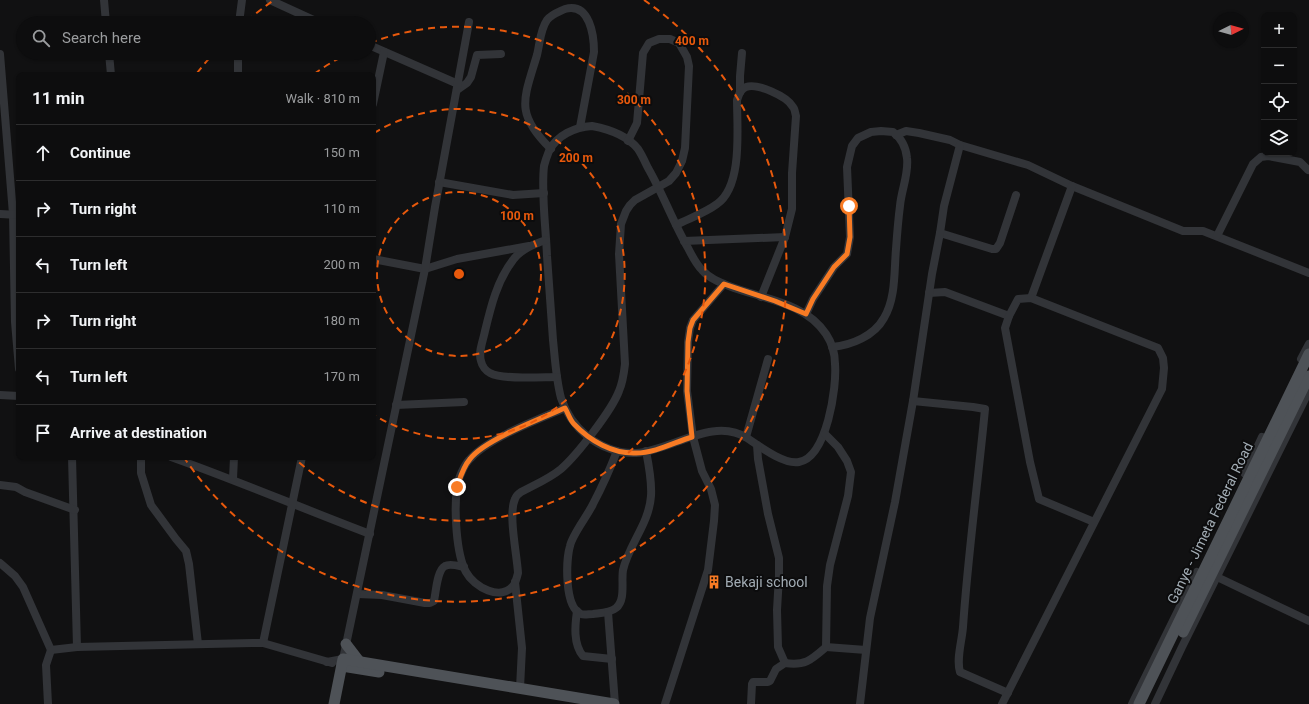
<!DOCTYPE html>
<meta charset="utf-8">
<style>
:root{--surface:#0d0d0e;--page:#161617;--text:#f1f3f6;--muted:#9a9c9e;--line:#2d2d2e}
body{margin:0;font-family:Roboto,sans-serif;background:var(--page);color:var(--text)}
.controls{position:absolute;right:12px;top:12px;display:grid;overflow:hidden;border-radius:8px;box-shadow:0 1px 3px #0004}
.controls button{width:36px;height:36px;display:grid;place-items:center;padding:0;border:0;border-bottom:1px solid var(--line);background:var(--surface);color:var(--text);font:20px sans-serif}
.compass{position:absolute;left:1213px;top:12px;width:36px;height:36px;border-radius:50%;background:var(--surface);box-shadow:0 1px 3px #0004;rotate:85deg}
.stop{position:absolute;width:12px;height:12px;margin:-9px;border:3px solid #f87b24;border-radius:50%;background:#fff}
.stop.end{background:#f87b24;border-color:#fff;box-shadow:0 1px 4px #0008}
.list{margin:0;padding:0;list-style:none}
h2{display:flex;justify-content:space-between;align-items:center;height:52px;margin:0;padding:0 16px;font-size:17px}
h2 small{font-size:13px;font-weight:400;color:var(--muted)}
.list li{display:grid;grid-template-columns:26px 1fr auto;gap:12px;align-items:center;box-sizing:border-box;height:56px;padding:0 16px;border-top:1px solid var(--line)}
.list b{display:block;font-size:15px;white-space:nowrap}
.list em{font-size:13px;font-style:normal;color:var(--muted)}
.icon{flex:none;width:22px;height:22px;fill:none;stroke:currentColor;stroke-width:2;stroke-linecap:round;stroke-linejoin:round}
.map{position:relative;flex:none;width:1309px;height:704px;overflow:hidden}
.search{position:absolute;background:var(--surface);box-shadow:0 1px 3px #0004;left:16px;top:16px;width:360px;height:44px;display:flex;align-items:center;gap:10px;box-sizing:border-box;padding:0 14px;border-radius:22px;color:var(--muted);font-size:15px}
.panel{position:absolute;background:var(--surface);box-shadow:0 1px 3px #0004;left:16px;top:72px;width:360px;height:388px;border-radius:8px}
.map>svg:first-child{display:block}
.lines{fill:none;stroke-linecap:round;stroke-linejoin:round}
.minor{stroke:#323438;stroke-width:8}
.major{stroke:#4e5257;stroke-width:11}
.route{stroke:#f87b24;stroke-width:5}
.ring{fill:none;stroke:#e8590c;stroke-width:2;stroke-dasharray:7 5}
.labels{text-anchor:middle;stroke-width:4;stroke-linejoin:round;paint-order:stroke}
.street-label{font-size:14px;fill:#a2acb4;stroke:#0c0c0d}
.poi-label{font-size:14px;fill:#a2acb4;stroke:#0c0c0d;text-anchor:start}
.centre{fill:#e8590c;stroke:#0c0c0d;stroke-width:2}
.ring-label{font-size:12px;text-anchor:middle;font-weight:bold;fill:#e8590c;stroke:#0c0c0d;stroke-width:4;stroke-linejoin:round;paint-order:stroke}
</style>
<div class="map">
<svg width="1309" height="704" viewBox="0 0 1309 704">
<rect width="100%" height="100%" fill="#111112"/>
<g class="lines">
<g class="minor">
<path d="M104,0L106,23"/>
<path d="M270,0L320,23"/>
<path d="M239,23L242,0"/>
<path d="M369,45L458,84"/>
<path d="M109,53L111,75"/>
<path d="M0,54L13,214L15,322L19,369"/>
<path d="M238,75V53"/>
<path d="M457,90L467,83L471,77L477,55L501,54"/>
<path d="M740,92V76L742,53"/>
<path d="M373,104L384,52"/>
<path d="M592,126C608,129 627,135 638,149C642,155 645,162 648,168C663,194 673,222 688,248C692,256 696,264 702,270C709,278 719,282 729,286C762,299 805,302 826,334C832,343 835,354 835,364C837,387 827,457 799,462C784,465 759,446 747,438C713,416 671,451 636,453C619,454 601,447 587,436C575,426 566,413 561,398C556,379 555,359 553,340C551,312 549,284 547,256C546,229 541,193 544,166C545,162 547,156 549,151C557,135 575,127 592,126Z"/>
<path d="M896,135L906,131L919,133L950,140L960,145L1028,165L1072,186L1183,231H1203L1309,273"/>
<path d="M551,149C514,113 524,99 537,55C540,43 540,30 547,20C552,14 559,12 565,9C590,2 594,36 594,52L580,127"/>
<path d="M439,182L513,195L544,193"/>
<path d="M0,214L19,215"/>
<path d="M676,225C690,218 705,213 717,204C743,186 737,128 737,100C739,95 740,89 746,87C757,83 787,96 793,107C795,109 795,113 796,116L792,173V209L785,237L761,297"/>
<path d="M940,233L992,249H996L1000,243L1016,195"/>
<path d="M1217,236L1253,164L1261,157L1268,156L1300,162L1308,170"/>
<path d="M546,240C534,244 521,249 513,260C497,281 491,306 485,331C483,341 478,352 481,361C482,366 486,371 490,373C503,380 542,377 557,377"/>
<path d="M684,241L785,237"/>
<path d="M373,259L425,269L457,259L529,246"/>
<path d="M929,293L945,292L1009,316"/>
<path d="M1031,298L1072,186"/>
<path d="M806,314L813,299L834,267L847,254L850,237L847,167L852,146L858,138L871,132L881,131L893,132C901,138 906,148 907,158C909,174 901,191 900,206C898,221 897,235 896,249C894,271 896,298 884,318C874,336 852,345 832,347"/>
<path d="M1301,359L1309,344"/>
<path d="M0,395L19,396"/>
<path d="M913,401L973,407L985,409C978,482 968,554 963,627C962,641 956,659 960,672L1008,693"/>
<path d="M396,405L464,402"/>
<path d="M565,408C539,419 489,438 471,458C464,464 458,479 457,488C454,509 456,554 466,572C474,587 501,602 514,585C516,581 517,577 518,573C517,555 508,514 515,499C516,496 518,494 521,492C534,485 549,479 561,469C577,455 612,410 619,391C623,382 624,373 625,364L619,254L621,224L626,211L630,205L635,200L669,181L676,173L682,161L685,148L689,66L687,57L679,43L670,39H659L649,43L643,53L637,123L628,141"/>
<path d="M746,437L768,359"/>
<path d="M757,445L758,459L768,514L779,558V576L777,610L778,647L785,663"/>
<path d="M617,451C610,469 602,487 593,504C588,515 572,535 570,546C566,560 564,607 581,614C584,615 589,614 593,614C600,613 610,613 616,608C626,600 621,581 623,570C629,544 649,524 651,496C652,482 649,466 646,451"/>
<path d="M72,457L77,647"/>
<path d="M141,457V473L151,505L176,539L186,551L189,564L198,644"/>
<path d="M171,457C238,481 304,509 370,534"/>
<path d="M1245,474L1262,437"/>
<path d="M233,479L234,457"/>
<path d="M0,485L16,487L25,492L75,510"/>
<path d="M0,563L15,576L23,587L51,650"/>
<path d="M1217,577L1309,621"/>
<path d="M515,582L522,648L520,688"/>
<path d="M357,594L382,595L425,603H430L434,601C436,592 437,570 445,566C450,563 459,566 464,567"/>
<path d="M577,611C575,625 573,644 583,656L612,659"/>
<path d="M608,612L615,704"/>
<path d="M263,643L302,457"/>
<path d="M826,647L866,650"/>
<path d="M327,662L343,659L425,269L435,207L469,22"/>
<path d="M48,704L46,665L51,650L77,647L252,643H263L332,663"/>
<path d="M665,704L708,570L714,521L715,505L711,489L702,471L693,437L687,391L688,342L690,328L693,320L724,284"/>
<path d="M751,704L752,684L753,682H768L770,681L776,669L785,663C805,666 811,660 826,647L827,586L830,565L848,496L851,472L847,461L838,447L825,434"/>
<path d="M860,704L870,618L895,502L913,401L932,274L940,233L944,206L960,145"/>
<path d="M1002,704L1162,389L1164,368L1163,358L1158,348L1031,298L1018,299L1009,316L1005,328L1030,462L1039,499L1094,522"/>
<path d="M1132,704L1197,572"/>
<path d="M1155,704L1182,647L1309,391"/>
</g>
<g class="major">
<path d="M1183,632L1309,376"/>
<path d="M346,644L359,661"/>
<path d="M342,666L379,672"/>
<path d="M334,704L343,659L614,704"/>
<path d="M1139,704L1309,354"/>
</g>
</g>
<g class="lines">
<path class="route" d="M457,487C460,478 463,467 470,459C484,440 542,418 565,408C568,413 570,420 574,424C590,441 613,454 636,453C655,453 675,442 692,437L687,391L688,342L690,328L693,320L724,284L775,301L806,314L813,299L834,267L847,254L850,237L849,206"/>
</g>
<g class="ring">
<circle cx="459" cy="274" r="82"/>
<path d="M374 133A165 165 0 1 1 374 415"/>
<path d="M314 74A247 247 0 0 1 347 54M370 43A247 247 0 1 1 294 458"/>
<path d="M197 73A330 330 0 0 1 214 53M247 21A330 330 0 0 1 274 0M644 0A330 330 0 1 1 185 459"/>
</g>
<defs>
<g id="building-bare" transform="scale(1.08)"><path d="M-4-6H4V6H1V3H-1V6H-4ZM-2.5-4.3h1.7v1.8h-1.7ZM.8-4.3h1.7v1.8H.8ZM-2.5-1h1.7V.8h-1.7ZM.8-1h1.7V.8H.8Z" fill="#f87b24" stroke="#0c0c0d" stroke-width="2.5" paint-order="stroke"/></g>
</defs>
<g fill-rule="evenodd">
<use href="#building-bare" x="714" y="582"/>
</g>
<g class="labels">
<g class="street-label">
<text transform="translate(1210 523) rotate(-64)" y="5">Ganye - Jimeta Federal Road</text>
</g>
<g class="poi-label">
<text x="725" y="587">Bekaji school</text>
</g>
</g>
<circle cx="459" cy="274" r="6" class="centre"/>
<g class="ring-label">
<text x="692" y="45">400 m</text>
<text x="634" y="104">300 m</text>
<text x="576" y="162">200 m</text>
<text x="517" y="220">100 m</text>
</g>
</svg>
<div class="controls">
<button>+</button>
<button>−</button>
<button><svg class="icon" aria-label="locate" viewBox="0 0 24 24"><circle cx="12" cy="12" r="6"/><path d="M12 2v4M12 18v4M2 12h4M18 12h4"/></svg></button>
<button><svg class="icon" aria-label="layers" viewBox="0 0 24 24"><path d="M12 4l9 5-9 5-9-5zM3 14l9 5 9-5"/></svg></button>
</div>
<svg class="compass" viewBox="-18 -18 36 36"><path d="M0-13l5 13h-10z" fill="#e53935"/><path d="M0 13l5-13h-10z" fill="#9a9c9e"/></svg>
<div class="stop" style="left:849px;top:206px"></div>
<div class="stop end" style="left:457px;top:487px"></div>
<div class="search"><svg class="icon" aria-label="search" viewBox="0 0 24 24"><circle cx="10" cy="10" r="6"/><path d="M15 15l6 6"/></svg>Search here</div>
<section class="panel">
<h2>11 min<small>Walk · 810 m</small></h2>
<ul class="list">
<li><svg class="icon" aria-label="ahead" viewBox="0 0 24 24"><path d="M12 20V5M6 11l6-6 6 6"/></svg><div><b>Continue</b></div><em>150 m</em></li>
<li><svg class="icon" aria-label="right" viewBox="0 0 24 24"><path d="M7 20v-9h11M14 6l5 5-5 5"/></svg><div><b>Turn right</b></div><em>110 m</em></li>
<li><svg class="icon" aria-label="left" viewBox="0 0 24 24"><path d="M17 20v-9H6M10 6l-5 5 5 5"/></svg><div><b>Turn left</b></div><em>200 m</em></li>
<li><svg class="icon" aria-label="right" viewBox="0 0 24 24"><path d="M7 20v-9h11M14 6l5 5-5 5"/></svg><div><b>Turn right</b></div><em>180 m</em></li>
<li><svg class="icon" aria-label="left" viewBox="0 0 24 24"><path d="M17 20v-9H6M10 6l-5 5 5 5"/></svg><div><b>Turn left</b></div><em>170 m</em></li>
<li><svg class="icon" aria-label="arrive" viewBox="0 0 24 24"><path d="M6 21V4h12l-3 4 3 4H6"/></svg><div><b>Arrive at destination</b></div></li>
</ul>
</section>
</div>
